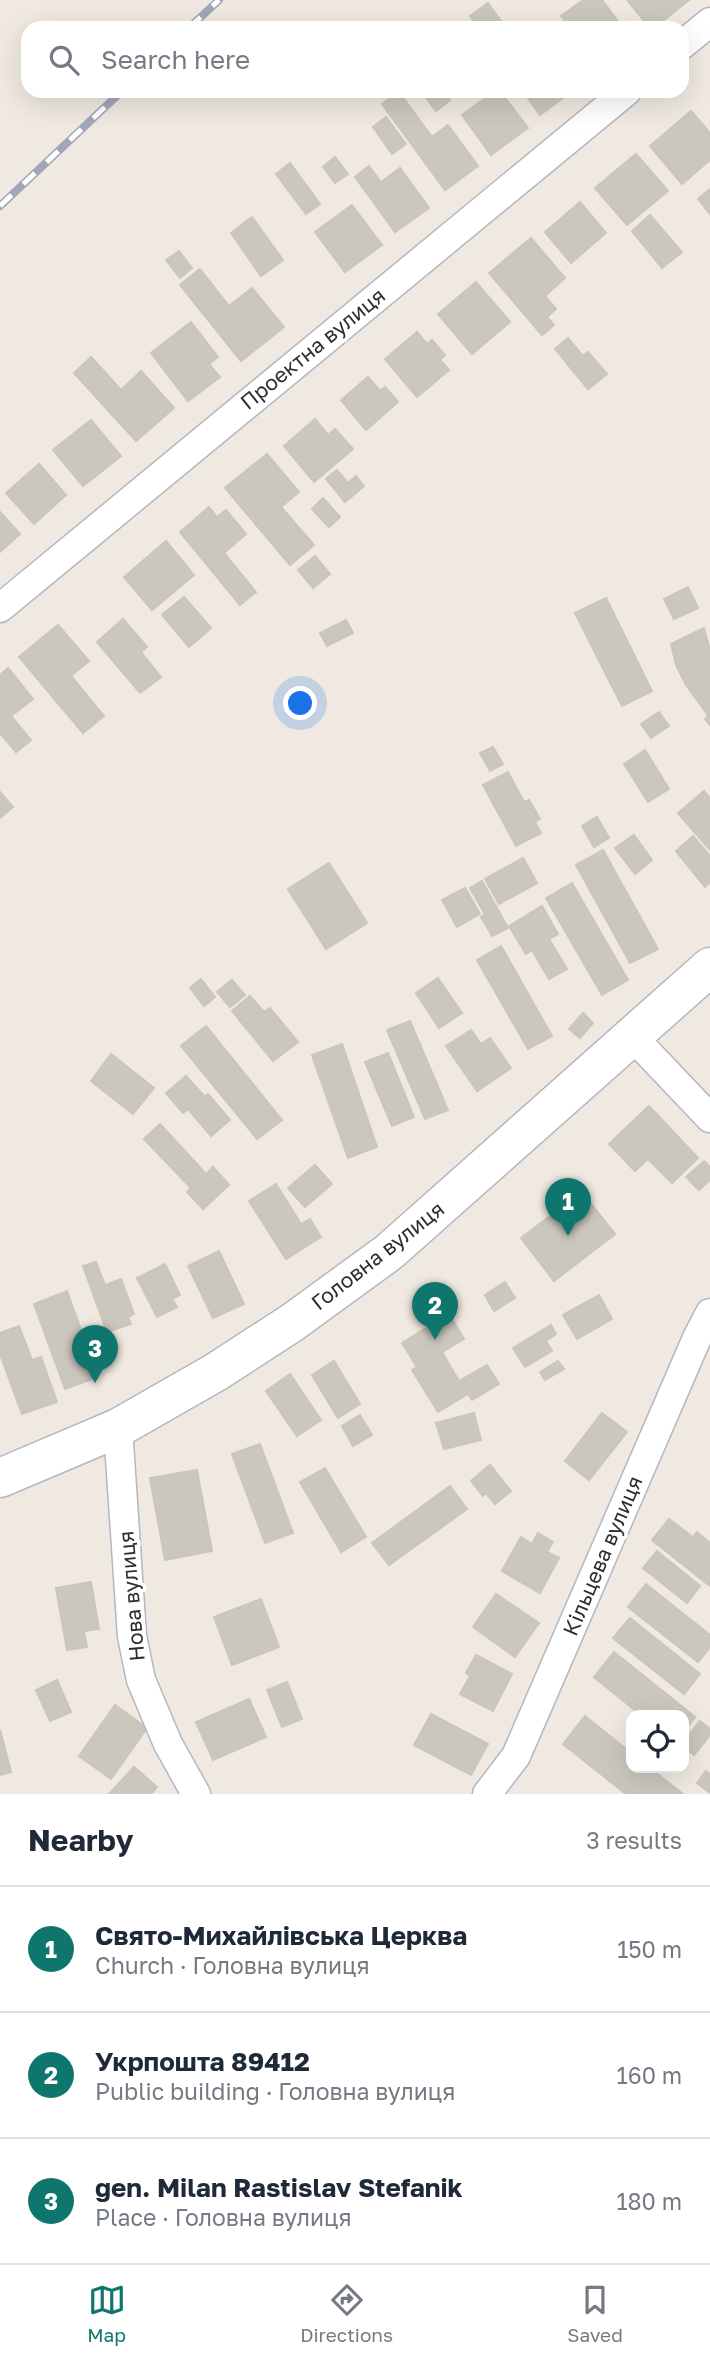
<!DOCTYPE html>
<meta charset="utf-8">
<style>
:root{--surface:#fff;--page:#f2f2f3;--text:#1f2937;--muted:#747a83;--line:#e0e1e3;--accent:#0f766e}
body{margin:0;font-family:"Golos Text",sans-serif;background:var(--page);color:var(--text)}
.controls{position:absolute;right:21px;bottom:21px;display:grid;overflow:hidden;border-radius:14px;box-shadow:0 7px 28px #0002}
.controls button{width:63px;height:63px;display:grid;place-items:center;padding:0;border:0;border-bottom:2px solid var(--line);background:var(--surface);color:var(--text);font:35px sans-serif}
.you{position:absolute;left:301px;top:704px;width:24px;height:24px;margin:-18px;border:5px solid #fff;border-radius:50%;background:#1a73e8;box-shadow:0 0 0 10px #1a73e833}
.badge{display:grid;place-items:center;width:46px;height:46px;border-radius:50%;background:var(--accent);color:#fff;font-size:23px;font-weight:700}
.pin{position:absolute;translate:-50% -58px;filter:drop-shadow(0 2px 4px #0008)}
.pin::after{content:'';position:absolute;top:37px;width:24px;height:21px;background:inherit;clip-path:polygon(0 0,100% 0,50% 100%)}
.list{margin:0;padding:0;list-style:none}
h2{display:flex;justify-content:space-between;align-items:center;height:91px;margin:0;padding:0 28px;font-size:30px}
h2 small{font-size:23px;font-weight:400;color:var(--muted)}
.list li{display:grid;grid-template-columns:46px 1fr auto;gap:21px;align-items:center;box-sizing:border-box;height:126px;padding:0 28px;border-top:2px solid var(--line)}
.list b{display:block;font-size:26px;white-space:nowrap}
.list p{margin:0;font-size:23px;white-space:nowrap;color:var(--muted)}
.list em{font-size:23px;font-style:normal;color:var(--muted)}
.icon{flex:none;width:38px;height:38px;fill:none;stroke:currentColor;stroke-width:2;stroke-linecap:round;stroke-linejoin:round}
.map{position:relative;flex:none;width:710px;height:1794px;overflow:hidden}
.search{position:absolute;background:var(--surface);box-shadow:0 7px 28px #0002;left:21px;right:21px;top:21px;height:77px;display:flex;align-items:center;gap:18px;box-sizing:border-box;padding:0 24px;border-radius:21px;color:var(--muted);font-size:26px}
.sheet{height:469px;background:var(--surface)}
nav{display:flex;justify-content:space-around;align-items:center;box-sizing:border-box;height:98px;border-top:2px solid var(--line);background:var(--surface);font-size:19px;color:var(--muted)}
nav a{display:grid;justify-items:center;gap:4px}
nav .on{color:var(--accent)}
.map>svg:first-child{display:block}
.building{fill:#cbc7bf;stroke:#cbc5ba;stroke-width:2}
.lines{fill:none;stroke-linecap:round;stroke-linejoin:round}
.street-casing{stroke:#b4b7c1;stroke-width:31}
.secondary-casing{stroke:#b4b7c1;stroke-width:41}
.street{stroke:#fff;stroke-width:28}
.secondary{stroke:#fff;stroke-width:38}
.rail-casing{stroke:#a3a6b8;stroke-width:8}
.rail{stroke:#fff;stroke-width:5;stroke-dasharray:16;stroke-linecap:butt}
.labels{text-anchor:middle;stroke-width:7;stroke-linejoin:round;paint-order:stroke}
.street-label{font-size:21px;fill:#2e2e2e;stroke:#fff}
</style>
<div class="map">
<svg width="710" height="1794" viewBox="0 0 710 1794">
<rect width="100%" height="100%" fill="#efe9e1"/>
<g class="building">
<path d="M583,0H602L623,28H570L561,16Z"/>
<path d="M627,0H689L654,28H650Z"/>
<path d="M488,3L506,28H478L470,16Z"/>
<path d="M421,91H443L450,100L436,111Z"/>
<path d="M495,91H500L528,128L491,155L462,115Z"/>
<path d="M523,91H572L540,115Z"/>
<path d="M399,92L432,137L448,125L478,166L445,190L382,104Z"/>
<path d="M691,111L710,133V160L682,184L650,146Z"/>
<path d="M386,117L406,144L392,154L373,127Z"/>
<path d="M636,154L668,191L627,225L595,188Z"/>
<path d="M335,157L348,174L335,183L323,167Z"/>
<path d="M290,163L320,204L306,214L276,174Z"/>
<path d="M369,166L381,182L400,168L429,208L395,232L355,177Z"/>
<path d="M710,189V214L698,199Z"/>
<path d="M580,202L606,233L571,263L545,232Z"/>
<path d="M352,205L382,245L345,272L315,232Z"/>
<path d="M650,215L682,252L662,268L632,231Z"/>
<path d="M252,217L283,260L261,276L231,233Z"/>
<path d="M531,238L565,278L545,296L556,309L547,317L554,325L542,335L489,273Z"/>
<path d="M179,251L192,268L180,278L166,260Z"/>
<path d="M200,269L229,306L252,288L284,327L241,361L180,285Z"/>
<path d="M476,282L510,322L472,354L438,314Z"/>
<path d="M191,322L218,357L209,364L220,377L188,401L151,353Z"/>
<path d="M417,332L427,344L432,340L445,355L440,360L449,370L417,397L385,359Z"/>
<path d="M568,338L583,356L588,352L607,374L588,389L555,349Z"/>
<path d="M91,357L121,390L141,371L174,408L136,441L74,373Z"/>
<path d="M368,377L380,391L385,387L398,402L366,430L341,400Z"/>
<path d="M315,419L328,435L335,429L353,449L314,482L284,446Z"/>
<path d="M91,420L121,456L83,486L53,450Z"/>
<path d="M267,454L299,492L281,507L314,545L290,565L225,488Z"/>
<path d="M39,464L66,495L34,524L6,493Z"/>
<path d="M337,470L348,483L356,476L364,486L345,502L326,479Z"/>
<path d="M323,498L340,517L329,527L312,509Z"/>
<path d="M209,507L217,517L226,510L246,534L224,553L256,592L240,605L180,532Z"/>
<path d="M0,512L20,534L0,552Z"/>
<path d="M166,541L194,575L152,610L124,577Z"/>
<path d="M315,556L330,574L313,588L298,570Z"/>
<path d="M688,587L698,608L674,619L664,599Z"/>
<path d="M184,597L211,628L189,647L162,615Z"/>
<path d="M606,598L652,691L622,706L575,613Z"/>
<path d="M123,619L147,647L141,652L161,677L140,693L97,642Z"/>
<path d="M346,620L353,633L327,646L320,633Z"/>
<path d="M58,625L89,661L71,676L104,716L83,733L19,657Z"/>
<path d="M704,628L710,650V725L705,719L708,716L707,714L686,685L676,665L671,644Z"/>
<path d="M8,668L33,699L11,716L31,740L16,752L0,733V675Z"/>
<path d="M659,712L669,726L651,738L641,724Z"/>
<path d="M493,747L503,764L490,771L480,753Z"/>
<path d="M645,750L669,789L648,802L624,764Z"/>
<path d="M508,772L524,802L529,800L540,819L535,822L541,833L516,846L483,785Z"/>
<path d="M704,791L710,798V850L678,813Z"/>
<path d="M0,792L13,807L0,818Z"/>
<path d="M597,817L609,838L594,847L582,826Z"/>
<path d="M634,835L652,860L635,874L615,848Z"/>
<path d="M693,836L710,856V882L705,887L676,851Z"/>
<path d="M603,850L658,949L630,963L576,865Z"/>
<path d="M523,858L537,883L499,904L485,879Z"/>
<path d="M329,863L367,923L326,949L288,889Z"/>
<path d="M482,881L508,928L492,936L481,917L485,914L470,888Z"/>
<path d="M572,883L628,980L602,995L546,898Z"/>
<path d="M465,888L480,914L457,927L442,900Z"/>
<path d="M542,906L558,934L549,939L567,969L549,979L532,950L526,954L509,926Z"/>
<path d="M501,946L552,1036L528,1049L477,960Z"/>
<path d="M438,978L462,1013L439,1028L416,993Z"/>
<path d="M201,979L215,997L204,1006L190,988Z"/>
<path d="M232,980L245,995L230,1007L217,992Z"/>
<path d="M250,996L264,1012L270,1008L298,1042L273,1061L232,1011Z"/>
<path d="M583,1013L593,1023L580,1038L569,1029Z"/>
<path d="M410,1021L448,1110L425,1119L387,1030Z"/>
<path d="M206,1026L282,1120L257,1139L181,1046Z"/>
<path d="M471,1030L481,1044L490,1038L511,1068L477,1091L446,1046Z"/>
<path d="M342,1044L377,1147L348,1158L312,1055Z"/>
<path d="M388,1053L414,1117L392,1126L365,1062Z"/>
<path d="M111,1054L154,1088L133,1114L91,1081Z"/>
<path d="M186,1076L205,1097L208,1094L230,1120L211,1136L188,1109L183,1113L166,1093Z"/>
<path d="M649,1106L698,1158L672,1183L648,1159L635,1171L609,1144Z"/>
<path d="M160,1124L206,1174L213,1167L229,1185L203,1209L187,1192L191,1188L144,1139Z"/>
<path d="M704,1161L710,1167V1180L699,1190L686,1177Z"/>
<path d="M315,1165L332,1184L305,1207L288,1188Z"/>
<path d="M276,1184L301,1224L310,1219L321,1237L286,1259L249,1201Z"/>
<path d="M582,1192L615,1234L554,1281L521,1238Z"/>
<path d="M219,1251L244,1304L213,1318L188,1266Z"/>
<path d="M96,1262L105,1285L121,1279L134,1314L128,1317L131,1324L107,1332L83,1266Z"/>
<path d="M165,1264L180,1295L172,1299L177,1307L157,1317L137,1278Z"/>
<path d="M505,1282L515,1298L494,1311L485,1295Z"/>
<path d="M67,1291L98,1377L65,1389L34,1304Z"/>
<path d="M599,1295L612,1319L577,1339L563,1315Z"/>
<path d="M449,1314L464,1339L417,1367L402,1343Z"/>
<path d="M551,1325L556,1334L546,1341L552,1351L525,1367L513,1348Z"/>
<path d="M19,1326L32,1360L41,1357L57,1402L22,1414L0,1354V1333Z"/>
<path d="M442,1352L459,1381L487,1365L499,1384L472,1400L468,1394L438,1412L412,1370Z"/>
<path d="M334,1361L360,1404L338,1418L312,1375Z"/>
<path d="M558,1361L564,1369L545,1380L540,1372Z"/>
<path d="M290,1374L321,1420L297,1436L266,1391Z"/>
<path d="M474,1413L481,1440L444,1449L436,1423Z"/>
<path d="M602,1413L627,1432L589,1480L565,1461Z"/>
<path d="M360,1415L372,1435L353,1446L342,1426Z"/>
<path d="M260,1444L293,1533L265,1543L232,1454Z"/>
<path d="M490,1465L511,1491L495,1504L486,1493L483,1496L471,1481Z"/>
<path d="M325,1468L366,1537L341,1552L300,1482Z"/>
<path d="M197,1470L212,1551L165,1560L150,1478Z"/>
<path d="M450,1486L467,1509L389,1565L372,1543Z"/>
<path d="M669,1519L693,1537L697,1532L710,1543V1586L652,1540Z"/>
<path d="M538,1533L553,1542L547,1552L559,1558L540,1593L502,1571L521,1537L532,1544Z"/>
<path d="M657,1551L700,1586L687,1603L643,1568Z"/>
<path d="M91,1582L99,1629L84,1631L87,1647L67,1650L56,1588Z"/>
<path d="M646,1584L710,1635V1647L698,1662L628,1607Z"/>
<path d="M496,1594L539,1623L515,1657L473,1627Z"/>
<path d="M261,1599L279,1647L232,1665L214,1617Z"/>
<path d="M630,1618L700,1674L684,1694L613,1638Z"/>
<path d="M614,1652L695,1717L684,1731V1715H641L594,1677Z"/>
<path d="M476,1655L512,1674L493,1711L460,1694L470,1676L466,1673Z"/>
<path d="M57,1680L71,1712L50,1721L36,1690Z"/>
<path d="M287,1682L302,1719L282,1727L267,1690Z"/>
<path d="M249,1699L266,1737L213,1760L196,1722Z"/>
<path d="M115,1705L147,1728L111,1779L79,1756Z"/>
<path d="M431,1714L488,1744L471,1775L414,1745Z"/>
<path d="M585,1716L631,1753V1768H650L683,1794H626L563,1744Z"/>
<path d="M700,1721L710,1729V1735L694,1755L684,1747V1741Z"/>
<path d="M0,1730L11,1772L0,1775Z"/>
<path d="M134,1767L157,1787L151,1794H109Z"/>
<path d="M706,1771L710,1774V1793L697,1783Z"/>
</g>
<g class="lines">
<g class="street-casing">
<g id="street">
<path d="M682,45L710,22"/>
<path d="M0,608L627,91"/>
<path d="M633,1037L710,1118"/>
<path d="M118,1428L132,1636L141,1680L168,1744L196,1794"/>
<path d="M487,1794L516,1756L697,1338L710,1313"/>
</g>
</g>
<g class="secondary-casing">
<path id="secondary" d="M0,1478L118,1428L216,1372L293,1322L389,1252L710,967"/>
</g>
<use href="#street" class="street"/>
<use href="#secondary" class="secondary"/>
<g class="rail-casing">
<g id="rail">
<path d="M189,28L219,0"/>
<path d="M0,206L122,91"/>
</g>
</g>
<use href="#rail" class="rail"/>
</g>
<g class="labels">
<g class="street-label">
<text transform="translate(313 349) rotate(-39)" y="7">Проектна вулиця</text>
<text transform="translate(378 1256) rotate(-38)" y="7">Головна вулиця</text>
<text transform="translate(603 1556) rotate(-67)" y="7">Кільцева вулиця</text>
<text transform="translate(132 1596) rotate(-95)" y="7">Нова вулиця</text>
</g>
</g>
</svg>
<div class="controls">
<button><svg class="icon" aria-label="locate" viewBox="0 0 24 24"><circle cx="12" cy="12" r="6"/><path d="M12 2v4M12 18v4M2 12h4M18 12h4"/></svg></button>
</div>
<div class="you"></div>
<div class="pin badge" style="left:568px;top:1236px">1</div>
<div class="pin badge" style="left:435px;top:1340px">2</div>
<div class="pin badge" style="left:95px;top:1383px">3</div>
<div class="search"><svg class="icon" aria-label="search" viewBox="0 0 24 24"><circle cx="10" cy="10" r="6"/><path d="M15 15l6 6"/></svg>Search here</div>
</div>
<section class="sheet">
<h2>Nearby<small>3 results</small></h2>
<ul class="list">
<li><span class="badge">1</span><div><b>Свято-Михайлівська Церква</b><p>Church · Головна вулиця</p></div><em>150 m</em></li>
<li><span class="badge">2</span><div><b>Укрпошта 89412</b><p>Public building · Головна вулиця</p></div><em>160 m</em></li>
<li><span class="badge">3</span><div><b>gen. Milan Rastislav Stefanik</b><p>Place · Головна вулиця</p></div><em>180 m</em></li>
</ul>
</section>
<nav>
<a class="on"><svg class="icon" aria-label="map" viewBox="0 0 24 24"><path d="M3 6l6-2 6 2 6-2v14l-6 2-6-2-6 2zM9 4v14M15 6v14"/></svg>Map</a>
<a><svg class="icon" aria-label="directions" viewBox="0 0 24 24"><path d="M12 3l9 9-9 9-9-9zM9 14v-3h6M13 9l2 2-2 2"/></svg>Directions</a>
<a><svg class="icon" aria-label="saved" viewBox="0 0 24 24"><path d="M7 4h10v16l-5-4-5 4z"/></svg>Saved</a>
</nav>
